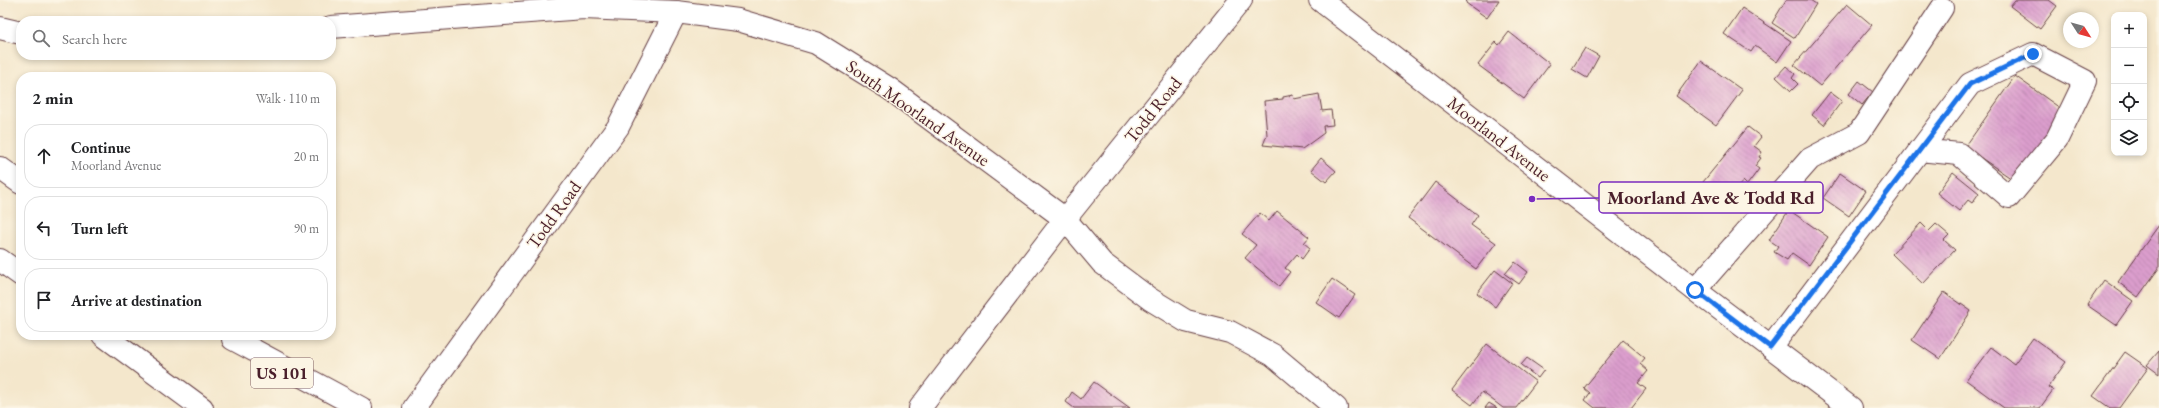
<!DOCTYPE html>
<meta charset="utf-8">
<style>
:root{--surface:#fff;--page:#f2f2f2;--text:#202124;--muted:#757577;--line:#e0e0e0}
body{margin:0;font-family:"EB Garamond",serif;background:var(--page);color:var(--text)}
.controls{position:absolute;right:12px;top:12px;display:grid;overflow:hidden;border-radius:8px;box-shadow:0 2px 6px #0003}
.controls button{width:36px;height:36px;display:grid;place-items:center;padding:0;border:0;border-bottom:1px solid var(--line);background:var(--surface);color:var(--text);font:20px sans-serif}
.compass{position:absolute;left:2063px;top:12px;width:36px;height:36px;border-radius:50%;background:var(--surface);box-shadow:0 2px 6px #0003;rotate:126deg}
.stop{position:absolute;width:12px;height:12px;margin:-9px;border:3px solid #1a73e8;border-radius:50%;background:#fff}
.stop.end{background:#1a73e8;border-color:#fff;box-shadow:0 1px 4px #0008}
.list{margin:0;padding:0;list-style:none}
h2{display:flex;justify-content:space-between;align-items:center;height:52px;margin:0;padding:0 16px;font-size:17px}
h2 small{font-size:13px;font-weight:400;color:var(--muted)}
.list li{display:grid;grid-template-columns:26px 1fr auto;gap:12px;align-items:center;box-sizing:border-box;height:64px;margin:0 8px 8px;padding:0 8px;border:1px solid var(--line);border-radius:16px}
.list b{display:block;font-size:15px;white-space:nowrap}
.list p{margin:0;font-size:13px;white-space:nowrap;color:var(--muted)}
.list em{font-size:13px;font-style:normal;color:var(--muted)}
.icon{flex:none;width:22px;height:22px;fill:none;stroke:currentColor;stroke-width:2;stroke-linecap:round;stroke-linejoin:round}
.map{position:relative;flex:none;width:2159px;height:408px;overflow:hidden}
.search{position:absolute;background:var(--surface);box-shadow:0 2px 6px #0003;left:16px;top:16px;width:320px;height:44px;display:flex;align-items:center;gap:10px;box-sizing:border-box;padding:0 14px;border-radius:16px;color:var(--muted);font-size:15px}
.panel{position:absolute;background:var(--surface);box-shadow:0 2px 6px #0003;left:16px;top:72px;width:320px;height:268px;border-radius:16px}
.map>svg:first-child{display:block}
.building{fill:url(#building-back-hatch)}
.lines{fill:none;stroke-linecap:round;stroke-linejoin:round}
.minor-casing{stroke:#643d43;stroke-width:24}
.major-casing{stroke:#643d43;stroke-width:24}
.highway-casing{stroke:#643d43;stroke-width:24}
.minor{stroke:#fff;stroke-width:22}
.major{stroke:#fff;stroke-width:22}
.highway{stroke:#fff;stroke-width:22}
.route{stroke:#1a73e8;stroke-width:5}
.labels{text-anchor:middle;stroke-width:3;stroke-linejoin:round;paint-order:stroke}
.shield{fill:#fcf5e5;stroke:#7f5f63;stroke-width:1}
.shield-label{font-size:17px;font-weight:bold;fill:#4a1f2b}
.street-label{font-size:18px;fill:#4a1f2b;stroke:#fcf5e5}
.leader{fill:none;stroke:#7b2cbf;stroke-width:1.5}
.callout-dot{fill:#7b2cbf;stroke:#fcf5e5;stroke-width:1.5}
.callout{fill:#fcf5e5;stroke:#7b2cbf;stroke-width:1.5}
.callout-label{font-size:19px;text-anchor:middle;font-weight:bold;fill:#4a1f2b}
</style>
<div class="map">
<svg width="2159" height="408" viewBox="0 0 2159 408">
<defs>
<pattern id="building-back-hatch" width="6" height="6" patternUnits="userSpaceOnUse"><rect width="6" height="6" fill="#dc9ecd"/><path d="M-1 5l2 2M0 0l6 6M5-1l2 2" fill="none" stroke="#b480a7"/></pattern>
</defs>
<rect width="100%" height="100%" fill="#fcf5e5"/>
<filter id="ink" filterUnits="userSpaceOnUse"><feTurbulence type="fractalNoise" baseFrequency=".025" numOctaves="2"/><feDisplacementMap in="SourceGraphic" scale="8" xChannelSelector="R" yChannelSelector="G"/><feConvolveMatrix kernelMatrix="1 2 1 2 8 2 1 2 1" color-interpolation-filters="sRGB"/></filter>
<filter id="wash" filterUnits="userSpaceOnUse"><feTurbulence type="fractalNoise" baseFrequency=".012" numOctaves="4" result="noise"/><feDisplacementMap in="SourceGraphic" scale="16" xChannelSelector="R" yChannelSelector="G"/><feGaussianBlur stdDeviation="0.9" result="paint"/><feColorMatrix in="noise" values="0 0 0 0 0 0 0 0 0 0 0 0 0 0 0 0 0 1.4 0 .05"/><feComposite in="paint" operator="in"/></filter>
<g filter="url(#wash)">
<rect width="100%" height="100%" fill="#f4e7cc"/>
<g id="blocks">
<g class="building">
<path d="M1467,0H1499L1487,18L1466,3Z"/>
<path d="M1786,0H1810L1816,4L1795,38L1772,23Z"/>
<path d="M2015,0H2049L2057,6L2040,29L2010,6Z"/>
<path d="M1847,4L1872,25L1820,86L1794,65Z"/>
<path d="M1742,8L1791,41L1777,62L1755,46L1751,52L1724,34Z"/>
<path d="M1509,32L1550,64L1524,99L1478,65L1496,42L1499,45Z"/>
<path d="M1585,48L1599,56L1587,78L1572,69Z"/>
<path d="M1701,61L1742,90L1716,125L1676,96Z"/>
<path d="M1786,66L1795,74L1792,78L1798,84L1791,91L1776,77Z"/>
<path d="M2015,76L2067,113L2018,183L1965,147Z"/>
<path d="M1859,81L1873,92L1862,105L1849,94Z"/>
<path d="M1830,92L1842,101L1824,125L1812,115Z"/>
<path d="M1319,94L1322,111L1331,110L1333,125L1323,126L1324,133L1302,149L1263,145L1267,135L1264,101L1283,99V97L1293,95L1294,99Z"/>
<path d="M1748,127L1761,137L1754,146L1762,152L1759,157L1761,158L1755,166L1759,169L1747,185L1743,181L1727,201L1703,182Z"/>
<path d="M1321,158L1336,171L1326,182L1311,170Z"/>
<path d="M1953,172L1979,193L1972,203L1968,200L1959,211L1937,193Z"/>
<path d="M1840,173L1866,191L1849,216L1823,198Z"/>
<path d="M1435,182L1478,215L1471,225L1496,243L1476,269L1408,218Z"/>
<path d="M1789,210L1828,237L1809,265L1792,253L1787,260L1774,252L1778,246L1769,240Z"/>
<path d="M1277,211L1309,237L1304,243L1310,248L1302,259L1297,254L1285,268L1290,272L1279,286L1245,258L1256,245L1242,234L1260,213L1269,221Z"/>
<path d="M1921,223L1929,231L1936,224L1949,235L1944,240L1955,250L1923,284L1892,254Z"/>
<path d="M2159,225V268L2138,297L2118,282Z"/>
<path d="M1515,262L1528,272L1519,284L1505,274Z"/>
<path d="M1495,270L1512,283L1495,307L1477,293Z"/>
<path d="M1332,279L1355,295L1339,318L1316,302Z"/>
<path d="M2104,280L2133,301L2116,325L2087,305Z"/>
<path d="M1944,292L1971,311L1940,359L1912,340Z"/>
<path d="M2033,338L2066,362L2048,387L2053,390L2040,408H2004L1966,380L1991,347L2014,364Z"/>
<path d="M1623,340L1645,358L1640,364L1648,371L1638,383L1646,389L1631,408H1595L1585,400L1590,393L1584,388Z"/>
<path d="M1487,344L1536,382L1516,408H1503L1482,392L1472,405L1452,390Z"/>
<path d="M2159,351V374L2147,365Z"/>
<path d="M2125,352L2148,368L2119,408H2110L2093,396Z"/>
<path d="M1527,358L1544,370L1538,378L1521,365Z"/>
<path d="M1094,382L1130,408H1074L1066,402L1072,392L1081,399Z"/>
<path d="M1489,403L1497,408H1485Z"/>
</g>
</g>
</g>
<g filter="url(#ink)">
<use href="#blocks" fill-opacity="0" stroke="#643d43" stroke-width="1"/>
<g class="lines">
<g class="minor-casing">
<g id="minor">
<path d="M1320,0L1695,290L1851,408"/>
<path d="M331,27L584,8L676,12"/>
<path d="M0,28L21,33"/>
<path d="M1065,219L1102,263L1150,299L1186,321L1230,332L1273,355L1336,408"/>
<path d="M1695,290L1810,159L1859,133L1942,8"/>
<path d="M1771,347L1970,84L2033,54L2085,81L2057,139L2009,197L1959,154L1919,150"/>
</g>
</g>
<g class="major-casing">
<path id="major" d="M414,408L618,127L676,12L738,20L816,43L890,89L1065,219L1241,0"/>
</g>
<g class="highway-casing">
<g id="highway">
<path d="M0,168L21,183"/>
<path d="M0,260L21,275"/>
<path d="M103,335L202,408"/>
<path d="M233,339L361,408"/>
<path d="M920,408L1065,219"/>
</g>
</g>
<use href="#minor" class="minor"/>
<use href="#major" class="major"/>
<use href="#highway" class="highway"/>
</g>
</g>
<g class="lines" filter="url(#ink)">
<path class="route" d="M1695,290L1770,347L1970,84L2033,54"/>
</g>
<g class="labels">
<rect class="shield" x="251" y="358" width="62" height="30" rx="3"/>
<g class="shield-label">
<text x="282" y="379">US 101</text>
</g>
<g class="street-label">
<text transform="translate(1153 110) rotate(-51)" y="6">Todd Road</text>
<text transform="translate(918 113) rotate(35)" y="6">South Moorland Avenue</text>
<text transform="translate(1499 139) rotate(38)" y="6">Moorland Avenue</text>
<text transform="translate(554 215) rotate(-54)" y="6">Todd Road</text>
</g>
</g>
<path class="leader" d="M1532 199L1599 198"/>
<circle class="callout-dot" cx="1532" cy="199" r="4"/>
<rect class="callout" x="1599" y="182" width="224" height="31" rx="4"/>
<g class="callout-label">
<text x="1711" y="204">Moorland Ave &amp; Todd Rd</text>
</g>
</svg>
<div class="controls">
<button>+</button>
<button>−</button>
<button><svg class="icon" aria-label="locate" viewBox="0 0 24 24"><circle cx="12" cy="12" r="6"/><path d="M12 2v4M12 18v4M2 12h4M18 12h4"/></svg></button>
<button><svg class="icon" aria-label="layers" viewBox="0 0 24 24"><path d="M12 4l9 5-9 5-9-5zM3 14l9 5 9-5"/></svg></button>
</div>
<svg class="compass" viewBox="-18 -18 36 36"><path d="M0-13l5 13h-10z" fill="#e53935"/><path d="M0 13l5-13h-10z" fill="#757577"/></svg>
<div class="stop" style="left:1695px;top:290px"></div>
<div class="stop end" style="left:2033px;top:54px"></div>
<div class="search"><svg class="icon" aria-label="search" viewBox="0 0 24 24"><circle cx="10" cy="10" r="6"/><path d="M15 15l6 6"/></svg>Search here</div>
<section class="panel">
<h2>2 min<small>Walk · 110 m</small></h2>
<ul class="list">
<li><svg class="icon" aria-label="ahead" viewBox="0 0 24 24"><path d="M12 20V5M6 11l6-6 6 6"/></svg><div><b>Continue</b><p>Moorland Avenue</p></div><em>20 m</em></li>
<li><svg class="icon" aria-label="left" viewBox="0 0 24 24"><path d="M17 20v-9H6M10 6l-5 5 5 5"/></svg><div><b>Turn left</b></div><em>90 m</em></li>
<li><svg class="icon" aria-label="arrive" viewBox="0 0 24 24"><path d="M6 21V4h12l-3 4 3 4H6"/></svg><div><b>Arrive at destination</b></div></li>
</ul>
</section>
</div>
